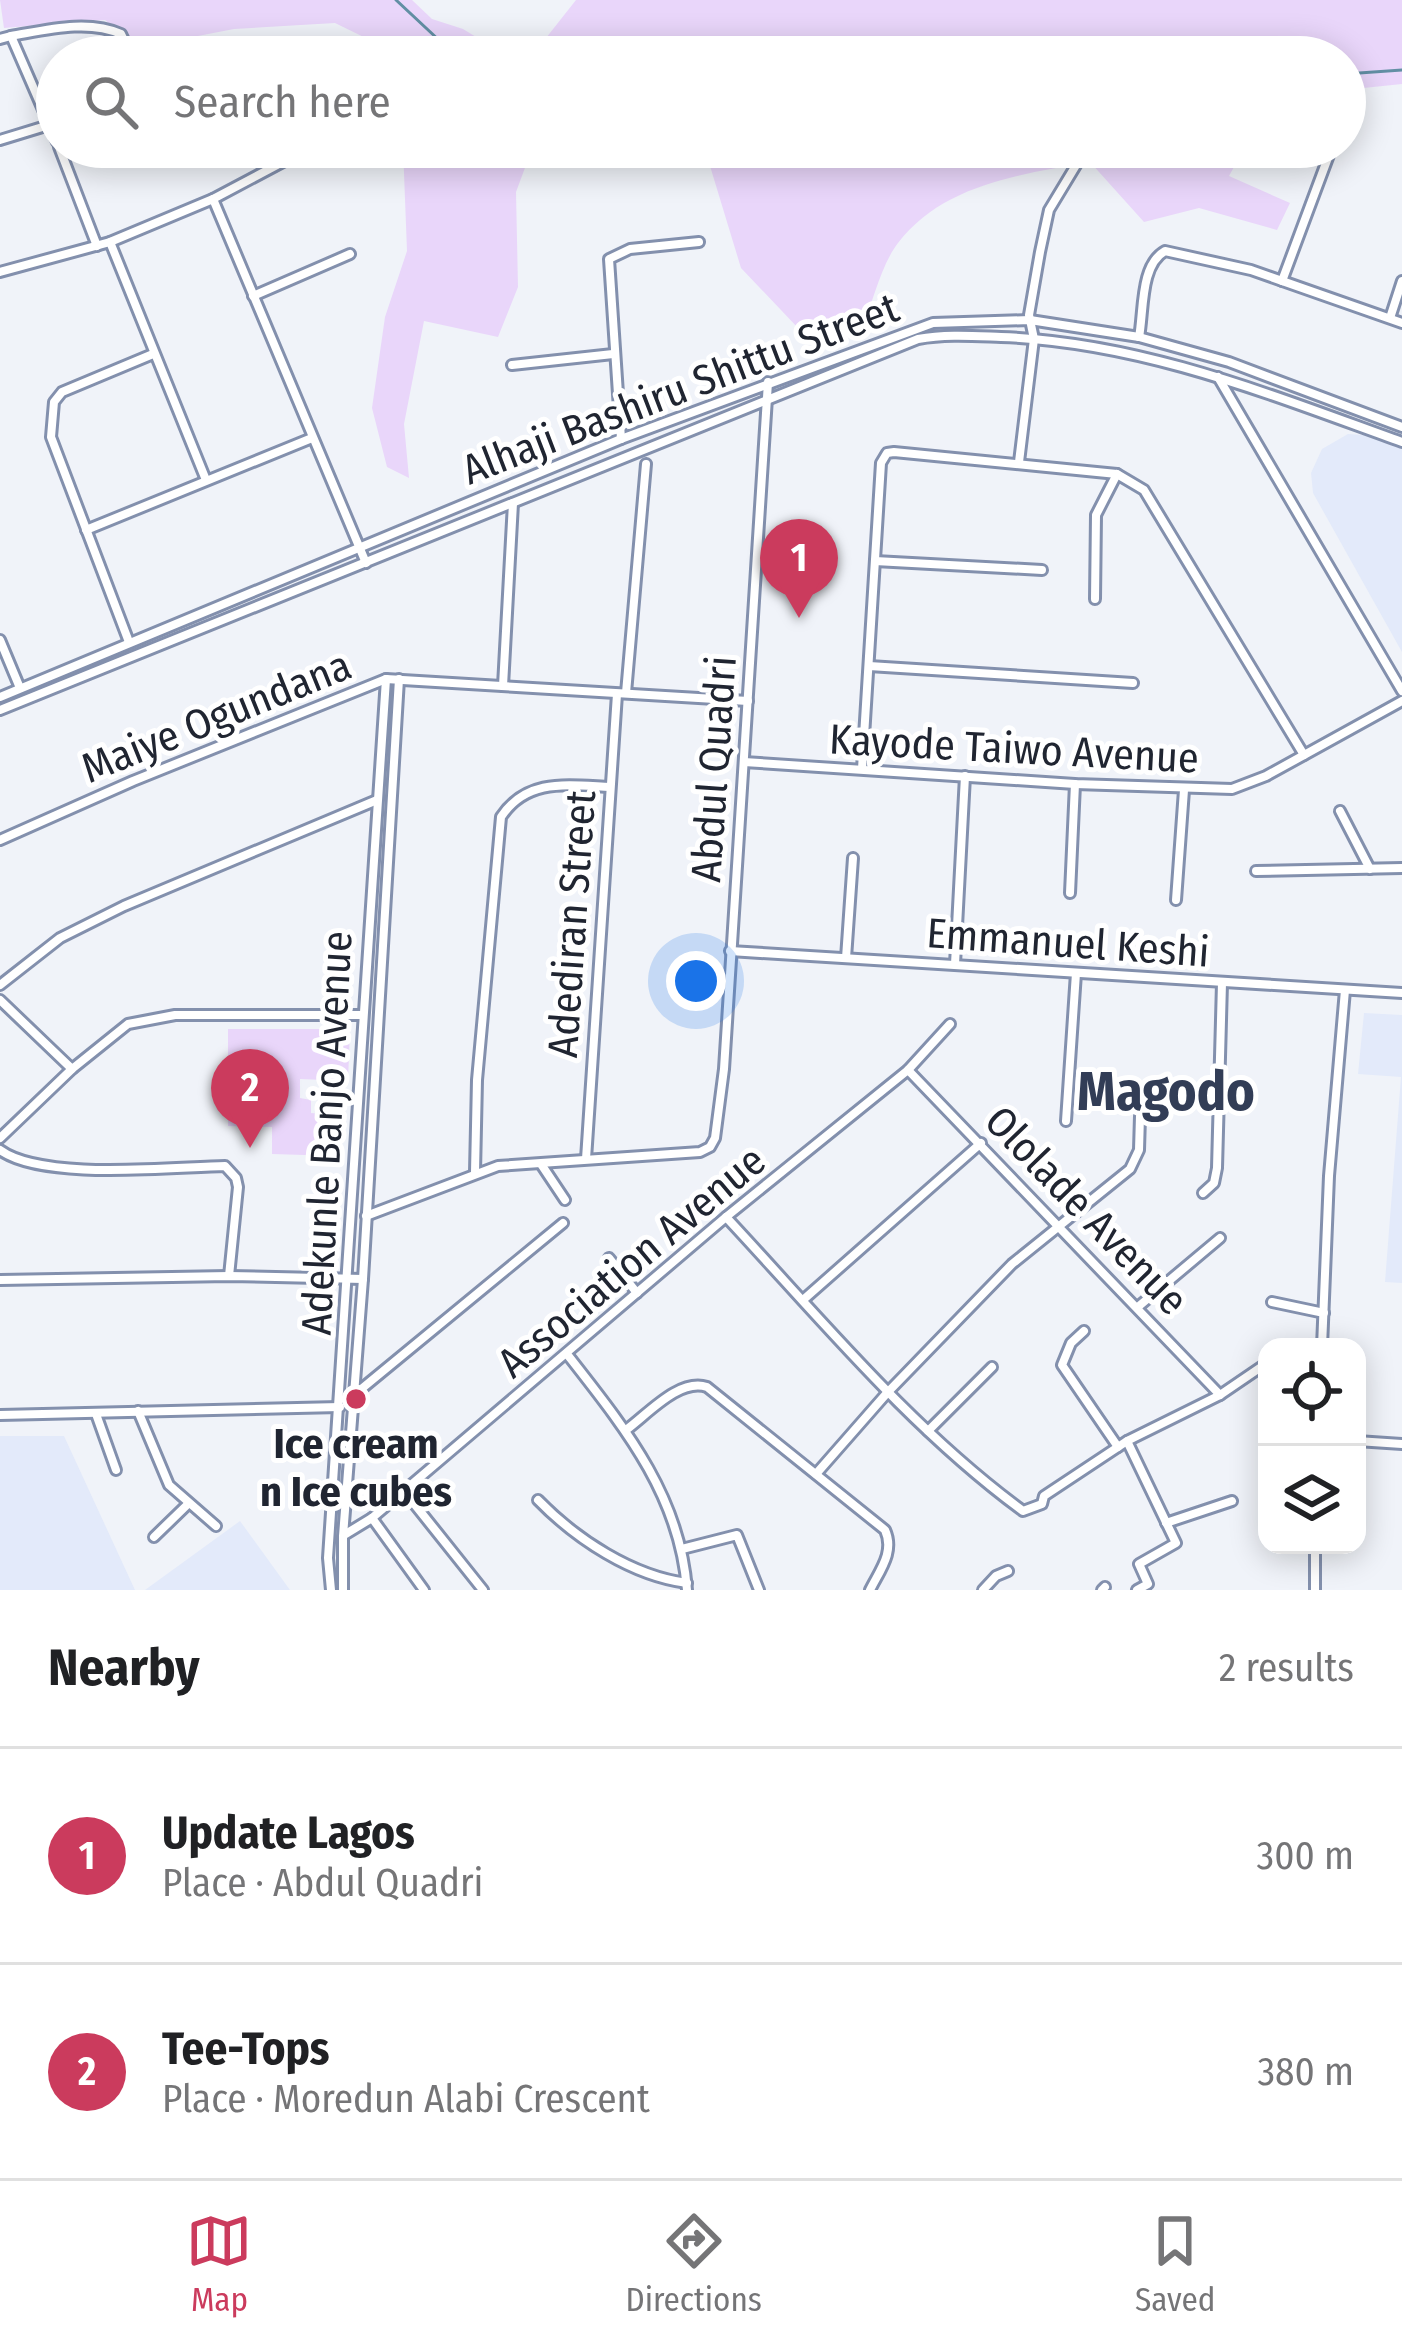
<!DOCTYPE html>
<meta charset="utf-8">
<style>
:root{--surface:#fff;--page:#f2f2f2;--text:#202124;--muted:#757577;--line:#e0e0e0;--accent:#cb3b5d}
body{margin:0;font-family:"Fira Sans Condensed",sans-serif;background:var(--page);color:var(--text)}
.controls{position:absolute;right:36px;bottom:36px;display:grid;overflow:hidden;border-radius:24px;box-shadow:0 6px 30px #0003}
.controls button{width:108px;height:108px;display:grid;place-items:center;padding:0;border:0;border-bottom:3px solid var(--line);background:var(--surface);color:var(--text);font:60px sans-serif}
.you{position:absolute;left:696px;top:981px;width:42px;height:42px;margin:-30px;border:9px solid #fff;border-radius:50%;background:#1a73e8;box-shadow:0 0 0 18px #1a73e833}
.badge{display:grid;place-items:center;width:78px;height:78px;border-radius:50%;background:var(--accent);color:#fff;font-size:39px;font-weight:700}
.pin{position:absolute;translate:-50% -99px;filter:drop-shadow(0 3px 6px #0008)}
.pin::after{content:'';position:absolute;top:63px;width:42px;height:36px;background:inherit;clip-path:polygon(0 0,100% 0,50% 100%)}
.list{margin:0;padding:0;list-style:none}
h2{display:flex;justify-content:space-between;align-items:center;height:156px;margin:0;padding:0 48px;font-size:51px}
h2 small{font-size:39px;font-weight:400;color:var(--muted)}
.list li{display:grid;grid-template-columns:78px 1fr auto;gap:36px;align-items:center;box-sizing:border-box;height:216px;padding:0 48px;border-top:3px solid var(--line)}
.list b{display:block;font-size:45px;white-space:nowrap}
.list p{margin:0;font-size:39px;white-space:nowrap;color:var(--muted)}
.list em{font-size:39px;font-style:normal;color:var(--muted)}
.icon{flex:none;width:66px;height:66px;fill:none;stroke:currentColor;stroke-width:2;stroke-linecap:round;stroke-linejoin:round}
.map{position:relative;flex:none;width:1402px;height:1590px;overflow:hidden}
.search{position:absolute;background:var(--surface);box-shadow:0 6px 30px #0003;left:36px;right:36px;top:36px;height:132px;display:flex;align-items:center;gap:30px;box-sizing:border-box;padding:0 42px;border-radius:66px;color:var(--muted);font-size:45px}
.sheet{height:588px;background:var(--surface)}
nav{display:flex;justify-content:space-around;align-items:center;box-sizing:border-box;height:168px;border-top:3px solid var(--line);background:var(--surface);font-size:33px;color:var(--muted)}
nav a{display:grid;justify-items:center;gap:6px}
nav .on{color:var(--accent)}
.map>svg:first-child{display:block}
.built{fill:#e3eafa}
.green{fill:#e9d6fa}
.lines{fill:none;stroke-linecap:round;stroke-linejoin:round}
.stream{stroke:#628fa4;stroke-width:3}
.minor-casing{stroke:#8390ad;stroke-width:14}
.minor{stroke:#fff;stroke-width:8}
.poi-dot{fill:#cb3b5d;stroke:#fff;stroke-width:4.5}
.labels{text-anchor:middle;stroke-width:10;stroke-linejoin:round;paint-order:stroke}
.street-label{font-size:42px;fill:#202531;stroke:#fff}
.poi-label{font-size:42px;font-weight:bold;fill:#202531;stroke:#fff}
.district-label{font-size:54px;font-weight:bold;fill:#323d56;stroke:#fff}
</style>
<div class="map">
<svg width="1402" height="1590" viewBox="0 0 1402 1590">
<rect width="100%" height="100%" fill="#f0f3f9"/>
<g class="built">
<path d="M1348,434L1378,436L1402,446V652L1313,493L1311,473L1322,449Z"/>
<path d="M1364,1013L1402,1015V1283L1385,1282L1401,1077L1358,1074Z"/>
<path d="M0,1436H64L135,1590H0Z"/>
<path d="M240,1521L290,1590H145Z"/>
</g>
<g class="green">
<path d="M0,0H412L432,19L463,29L509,57H388L380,45L335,23L234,29L136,48L105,20L4,28Z"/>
<path d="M576,0H1402V84L1354,89L1345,97V57H531Z"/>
<path d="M403,147H553L529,157L516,192L518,287L498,337L424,321L404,424L409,478L387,467L372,408L385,317L407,251Z"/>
<path d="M651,147H1245L1229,176L1290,203L1277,230L1199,208L1144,222L1090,162C1022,174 943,184 898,243C881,265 873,302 862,328L817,348L741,268L710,166L657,165Z"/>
<path d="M228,1029H350L348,1081L300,1079V1098L311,1100V1113L340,1116L337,1156L272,1154V1127L228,1126Z"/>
</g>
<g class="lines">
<g class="stream">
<path d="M396,0L457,57"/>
<path d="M1345,74L1402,70"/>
<path d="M744,147L835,156L927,147"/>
</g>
<g class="minor-casing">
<g id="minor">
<path d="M11,36C46,30 88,19 121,34L132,57"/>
<path d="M0,39L11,36L57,142"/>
<path d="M144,57L176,48L187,53L225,47L230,57"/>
<path d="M1345,115L1350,103"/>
<path d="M0,140L49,125"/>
<path d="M59,147L97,246"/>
<path d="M213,199L366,563"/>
<path d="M110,242L206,480"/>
<path d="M0,272L110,242L213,199L311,147"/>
<path d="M1282,281L1332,147"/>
<path d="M253,296L350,254"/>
<path d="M1390,318L1402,281"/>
<path d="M1139,337C1144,311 1140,265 1165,251L1251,270L1402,323"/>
<path d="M512,365L613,354"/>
<path d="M1218,377L1402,691"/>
<path d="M621,439L609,259L630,249L699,242"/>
<path d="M1019,462L1034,339L1029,315L1040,252L1049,210L1078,162"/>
<path d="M86,530L312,438"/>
<path d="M875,561L1042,570"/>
<path d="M1095,599L1096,515L1117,474"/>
<path d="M0,640L20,688"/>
<path d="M129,642L51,437L54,402L62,392L153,354"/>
<path d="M869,666L1133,683"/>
<path d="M503,686L513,503"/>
<path d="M626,693L646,464"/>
<path d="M0,697L621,439L933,323L1030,320L1139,337L1229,362L1402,427"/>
<path d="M0,710L918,339C946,334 973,336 1001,337C1142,342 1271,395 1402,442"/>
<path d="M744,762L1075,784L1232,789L1266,776L1402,701"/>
<path d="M862,769L881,463L887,453L894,452L1117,474L1144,490L1304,755"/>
<path d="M1340,811L1370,869"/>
<path d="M0,840L133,781L386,679L748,701"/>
<path d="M1256,871L1402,868"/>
<path d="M1070,893L1075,784"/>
<path d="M1176,900L1184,790"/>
<path d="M730,951L1402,993"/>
<path d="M846,958L853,858"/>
<path d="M955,964L965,776"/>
<path d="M0,985L60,938L124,906L377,800"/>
<path d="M0,1000L72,1069"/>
<path d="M908,1070L1220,1395"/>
<path d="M1066,1121L1076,973"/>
<path d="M0,1138L72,1069L128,1024L175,1015H362"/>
<path d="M0,1150C42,1181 171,1167 225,1166L236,1178L238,1187L229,1276"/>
<path d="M586,1159L617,694"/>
<path d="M541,1164L565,1200"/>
<path d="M475,1172L477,1080L501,817C527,778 567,785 610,787"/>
<path d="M1203,1193L1214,1183L1217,1168L1222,983"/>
<path d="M366,1216L498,1166L700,1152L710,1147L715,1138L724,1069L768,382"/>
<path d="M726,1217C821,1319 910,1428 1023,1511L1042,1504L1044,1496L1127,1441L1220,1395L1267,1363"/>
<path d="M609,1258L637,1293"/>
<path d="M0,1280L229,1276L363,1279"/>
<path d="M803,1300L981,1143"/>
<path d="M1272,1302L1324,1313"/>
<path d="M1139,1306L1220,1238"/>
<path d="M1084,1331L1071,1343L1062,1365L1118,1447"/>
<path d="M1322,1347L1329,1176L1345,990"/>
<path d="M567,1354C624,1427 680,1495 687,1590"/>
<path d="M354,1395L563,1223"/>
<path d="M138,1411L169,1485L216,1526"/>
<path d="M96,1414L116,1470"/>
<path d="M0,1415L340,1407"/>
<path d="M626,1430C648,1414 679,1378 707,1387L885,1530C895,1552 880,1570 870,1590"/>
<path d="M928,1431L992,1367"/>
<path d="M1127,1441L1176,1543L1139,1564L1148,1584L1137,1590"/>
<path d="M1357,1441L1402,1444"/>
<path d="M816,1474L887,1393L1012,1264L1130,1169L1139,1150L1140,1116"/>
<path d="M404,1491L483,1590"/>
<path d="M538,1500C576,1539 632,1576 687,1583"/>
<path d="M372,1518L424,1590"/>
<path d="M1166,1523L1232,1501"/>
<path d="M344,1535L372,1518L726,1217L908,1070L950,1024"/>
<path d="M154,1537L188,1504"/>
<path d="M1315,1545V1590"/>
<path d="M682,1549L737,1535L759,1590"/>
<path d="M331,1590L328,1558L386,679"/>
<path d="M343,1590V1536L363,1279L399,679"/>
<path d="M983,1590L996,1576L1008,1571"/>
<path d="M1102,1590L1105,1587"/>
</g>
</g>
<use href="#minor" class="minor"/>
</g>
<circle class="poi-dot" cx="356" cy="1399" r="12"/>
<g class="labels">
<g class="street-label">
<text transform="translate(680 388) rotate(-21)" y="15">Alhaji Bashiru Shittu Street</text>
<text transform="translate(216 716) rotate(-22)" y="15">Maiye Ogundana</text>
<text transform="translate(1014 748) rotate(3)" y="15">Kayode Taiwo Avenue</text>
<text transform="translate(713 769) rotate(-86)" y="15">Abdul Quadri</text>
<text transform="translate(571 924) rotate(-86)" y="15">Adediran Street</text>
<text transform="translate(1068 942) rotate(4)" y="15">Emmanuel Keshi</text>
<text transform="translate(326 1133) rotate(-87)" y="15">Adekunle Banjo Avenue</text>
<text transform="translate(1087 1210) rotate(46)" y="15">Ololade Avenue</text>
<text transform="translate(631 1261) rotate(-40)" y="15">Association Avenue</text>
</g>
<g class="poi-label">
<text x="356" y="1458">Ice cream<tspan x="356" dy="48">n Ice cubes</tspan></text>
</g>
<g class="district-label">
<text x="1166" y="1110">Magodo</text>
</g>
</g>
</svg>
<div class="controls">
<button><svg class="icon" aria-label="locate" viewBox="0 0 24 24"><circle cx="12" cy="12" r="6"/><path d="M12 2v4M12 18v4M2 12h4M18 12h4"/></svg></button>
<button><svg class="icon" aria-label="layers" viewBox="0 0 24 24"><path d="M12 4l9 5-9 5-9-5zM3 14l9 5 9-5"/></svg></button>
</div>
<div class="you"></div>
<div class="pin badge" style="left:799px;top:618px">1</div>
<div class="pin badge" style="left:250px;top:1148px">2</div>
<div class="search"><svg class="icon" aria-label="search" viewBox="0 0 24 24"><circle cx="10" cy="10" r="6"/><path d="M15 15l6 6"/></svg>Search here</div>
</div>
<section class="sheet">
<h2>Nearby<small>2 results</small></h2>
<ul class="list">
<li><span class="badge">1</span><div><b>Update Lagos</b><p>Place · Abdul Quadri</p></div><em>300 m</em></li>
<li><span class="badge">2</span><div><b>Tee-Tops</b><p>Place · Moredun Alabi Crescent</p></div><em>380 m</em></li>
</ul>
</section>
<nav>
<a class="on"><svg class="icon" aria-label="map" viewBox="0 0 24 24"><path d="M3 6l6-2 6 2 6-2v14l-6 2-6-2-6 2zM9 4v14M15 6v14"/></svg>Map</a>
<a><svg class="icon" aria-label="directions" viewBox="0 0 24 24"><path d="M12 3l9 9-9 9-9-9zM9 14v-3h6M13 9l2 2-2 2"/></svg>Directions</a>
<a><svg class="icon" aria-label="saved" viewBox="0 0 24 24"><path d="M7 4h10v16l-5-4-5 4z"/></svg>Saved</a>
</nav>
